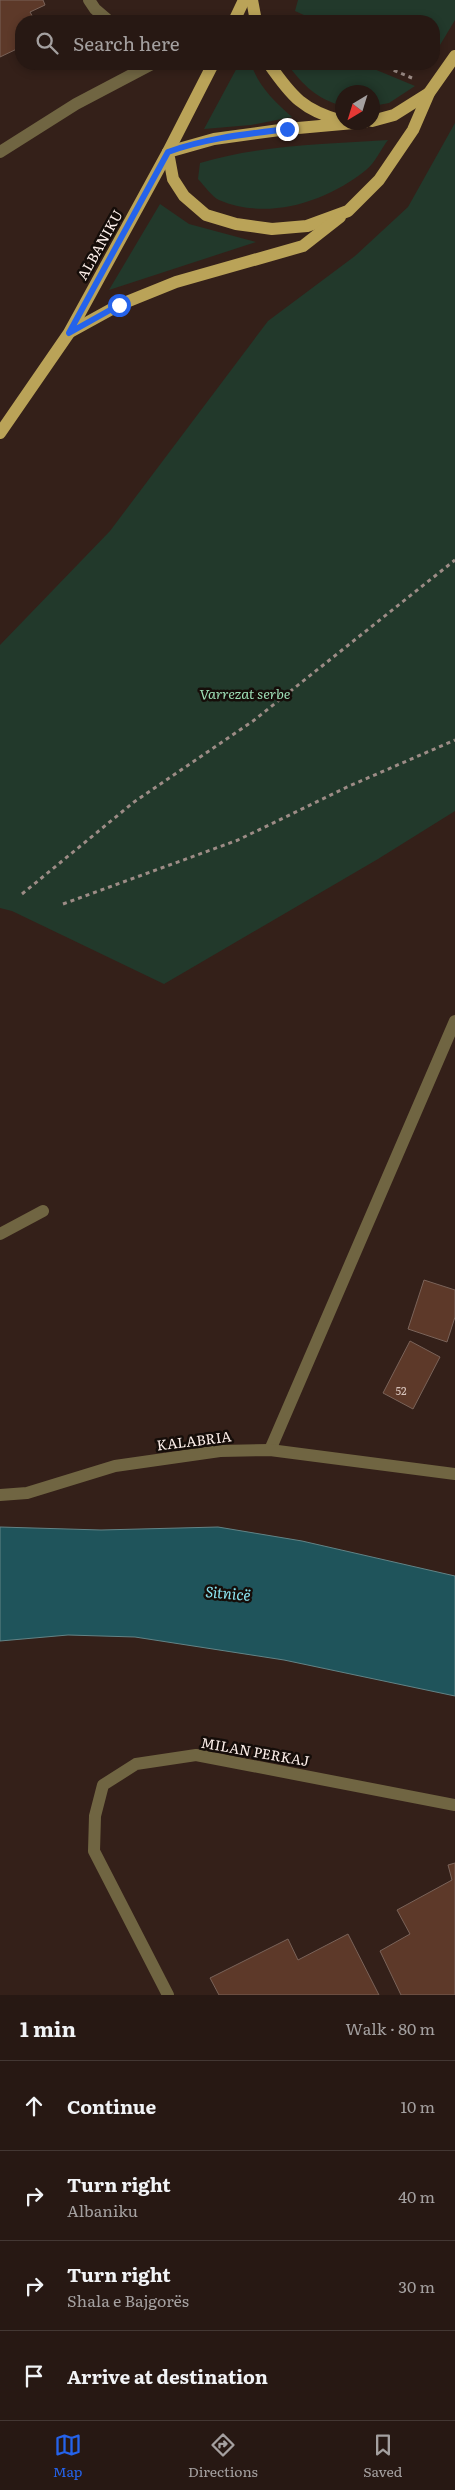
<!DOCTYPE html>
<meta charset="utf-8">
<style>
:root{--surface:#271813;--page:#332521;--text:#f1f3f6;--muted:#a4a0a0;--line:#433733;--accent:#2563eb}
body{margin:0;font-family:Literata,serif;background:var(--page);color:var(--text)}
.compass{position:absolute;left:335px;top:85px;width:45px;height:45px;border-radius:50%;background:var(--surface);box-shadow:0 2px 8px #0003;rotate:218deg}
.stop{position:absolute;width:15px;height:15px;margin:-11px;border:4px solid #2563eb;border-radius:50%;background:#fff}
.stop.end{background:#2563eb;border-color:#fff;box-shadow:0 1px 5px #0008}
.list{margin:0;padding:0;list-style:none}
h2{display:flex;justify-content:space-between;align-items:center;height:65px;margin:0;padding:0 20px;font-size:21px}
h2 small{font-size:16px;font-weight:400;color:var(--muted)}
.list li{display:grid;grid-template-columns:32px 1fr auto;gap:15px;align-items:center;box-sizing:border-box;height:90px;padding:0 20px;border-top:1px solid var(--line)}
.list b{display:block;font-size:19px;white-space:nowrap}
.list p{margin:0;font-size:16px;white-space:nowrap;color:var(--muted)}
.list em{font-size:16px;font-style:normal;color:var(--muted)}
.icon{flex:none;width:28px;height:28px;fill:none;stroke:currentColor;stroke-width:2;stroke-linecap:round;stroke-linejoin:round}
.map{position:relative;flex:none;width:455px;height:1995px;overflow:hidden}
.search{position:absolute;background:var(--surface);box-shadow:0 2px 8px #0003;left:15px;right:15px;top:15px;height:55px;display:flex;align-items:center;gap:12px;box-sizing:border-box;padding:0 18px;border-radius:20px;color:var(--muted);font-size:19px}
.sheet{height:425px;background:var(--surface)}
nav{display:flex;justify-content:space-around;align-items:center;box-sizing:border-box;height:70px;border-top:1px solid var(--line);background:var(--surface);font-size:14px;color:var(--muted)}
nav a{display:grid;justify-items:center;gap:2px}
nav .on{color:var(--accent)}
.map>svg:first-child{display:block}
.green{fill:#22392b}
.water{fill:#1f545b;stroke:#628386}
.building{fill:#5d3929;stroke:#7a6359}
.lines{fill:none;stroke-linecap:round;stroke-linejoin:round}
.path{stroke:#9d8c86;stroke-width:3;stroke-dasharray:4 4;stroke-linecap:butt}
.minor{stroke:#706542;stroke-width:12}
.major{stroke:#baa358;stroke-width:12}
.route{stroke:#2563eb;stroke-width:6}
.labels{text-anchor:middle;stroke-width:5;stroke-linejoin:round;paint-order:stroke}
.number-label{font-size:11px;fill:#d6c2ba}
.street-label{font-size:14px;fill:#fef0eb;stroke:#150d09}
.park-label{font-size:14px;font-style:italic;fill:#9dddb5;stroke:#150d09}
.water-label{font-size:15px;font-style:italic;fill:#8be3f0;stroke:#150d09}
</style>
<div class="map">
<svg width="455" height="1995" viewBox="0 0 455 1995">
<rect width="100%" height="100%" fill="#342019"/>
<g class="green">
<path d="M298,0H455V20L434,55V21H317L295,11Z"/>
<path d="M239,64H251C259,87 274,101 292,117L251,125L204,129Z"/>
<path d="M287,64H362L415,86L389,103L373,106L372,92H342V106C316,98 304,86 287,64Z"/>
<path d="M455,123V811L378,859L164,984L12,911L0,908V645L110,531L268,321L355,256L408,207Z"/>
<path d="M388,140C381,149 375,163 366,170C326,202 268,221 219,200C212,197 204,185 198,179L200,163C260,145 326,144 388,140Z"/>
<path d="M160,204L189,224L256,242L109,290Z"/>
</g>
<path class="water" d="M0,1527L101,1530L218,1527L302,1541L455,1576V1696L284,1660L135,1637L68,1635L0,1641Z"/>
<g class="building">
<path d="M0,0H43L45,5L30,12L35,21H21V47L0,57Z"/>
<path d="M424,1280L455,1290V1317L447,1342L408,1329Z"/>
<path d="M410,1341L440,1357L413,1409L383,1393Z"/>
<path d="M455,1863V1995H401L380,1951L410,1934L397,1910L452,1880L448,1865Z"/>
<path d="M348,1934L379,1995H219L210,1978L288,1939L298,1960Z"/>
</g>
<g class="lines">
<g class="path">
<path d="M379,64L412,78"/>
<path d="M22,894L134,802L253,721L455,560"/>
<path d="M63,904L238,840L347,787L455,740"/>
</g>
<g class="minor">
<path d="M89,0L95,9L109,21"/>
<path d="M0,152L76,104L152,64"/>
<path d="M0,1234L43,1211"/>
<path d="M270,1450L455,1021"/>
<path d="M0,1495L27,1493L115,1466L220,1451L270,1450L455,1474"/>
<path d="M168,1995L94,1851L95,1816L103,1785L136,1764L196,1755L455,1805"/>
</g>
<g class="major">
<path d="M252,0L256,21"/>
<path d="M234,21L244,0"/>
<path d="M269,64C292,97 303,110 342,121"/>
<path d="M372,121L394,115L429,93"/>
<path d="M365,122L287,129L214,139L168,152L173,179L184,196L206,215L236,224L272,229L307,226L348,211L379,180L413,130L429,93L455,56"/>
<path d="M70,332L119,305L176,282L303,246L340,217"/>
<path d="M0,433L69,333L168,152L213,64"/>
</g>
</g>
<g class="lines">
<path class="route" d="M119,305L69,333L168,152C206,138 247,134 287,129"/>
</g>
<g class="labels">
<g class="number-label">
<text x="401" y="1395">52</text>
</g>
<g class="street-label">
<text transform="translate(100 245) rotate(-61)" y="5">ALBANIKU</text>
<text transform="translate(194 1441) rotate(-7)" y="5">KALABRIA</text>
<text transform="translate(255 1752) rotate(10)" y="5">MILAN PERKAJ</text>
</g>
<g class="park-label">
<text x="245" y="699">Varrezat serbe</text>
</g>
<g class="water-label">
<text transform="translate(228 1594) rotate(5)" y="5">Sitnicë</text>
</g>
</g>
</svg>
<svg class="compass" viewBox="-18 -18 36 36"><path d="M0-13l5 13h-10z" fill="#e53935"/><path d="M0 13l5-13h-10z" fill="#a4a0a0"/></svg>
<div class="stop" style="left:119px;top:305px"></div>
<div class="stop end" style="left:287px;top:129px"></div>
<div class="search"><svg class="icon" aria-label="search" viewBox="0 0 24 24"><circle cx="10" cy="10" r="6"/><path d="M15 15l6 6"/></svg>Search here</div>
</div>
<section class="sheet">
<h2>1 min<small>Walk · 80 m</small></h2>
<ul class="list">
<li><svg class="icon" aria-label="ahead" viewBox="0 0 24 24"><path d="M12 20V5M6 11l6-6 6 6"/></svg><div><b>Continue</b></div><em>10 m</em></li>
<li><svg class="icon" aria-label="right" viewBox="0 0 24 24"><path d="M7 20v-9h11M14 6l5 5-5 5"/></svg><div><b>Turn right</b><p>Albaniku</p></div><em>40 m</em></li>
<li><svg class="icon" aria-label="right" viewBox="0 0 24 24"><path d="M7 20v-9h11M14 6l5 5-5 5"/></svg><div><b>Turn right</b><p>Shala e Bajgorës</p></div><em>30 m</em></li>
<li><svg class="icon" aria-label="arrive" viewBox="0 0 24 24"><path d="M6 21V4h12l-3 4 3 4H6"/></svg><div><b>Arrive at destination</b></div></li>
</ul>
</section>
<nav>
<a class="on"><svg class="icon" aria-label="map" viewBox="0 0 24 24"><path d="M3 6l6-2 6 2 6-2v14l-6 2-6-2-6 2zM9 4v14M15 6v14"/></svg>Map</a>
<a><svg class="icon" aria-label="directions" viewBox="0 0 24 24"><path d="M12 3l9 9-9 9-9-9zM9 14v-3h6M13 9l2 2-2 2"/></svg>Directions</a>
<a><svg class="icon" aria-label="saved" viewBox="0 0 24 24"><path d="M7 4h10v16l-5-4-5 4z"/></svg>Saved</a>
</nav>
